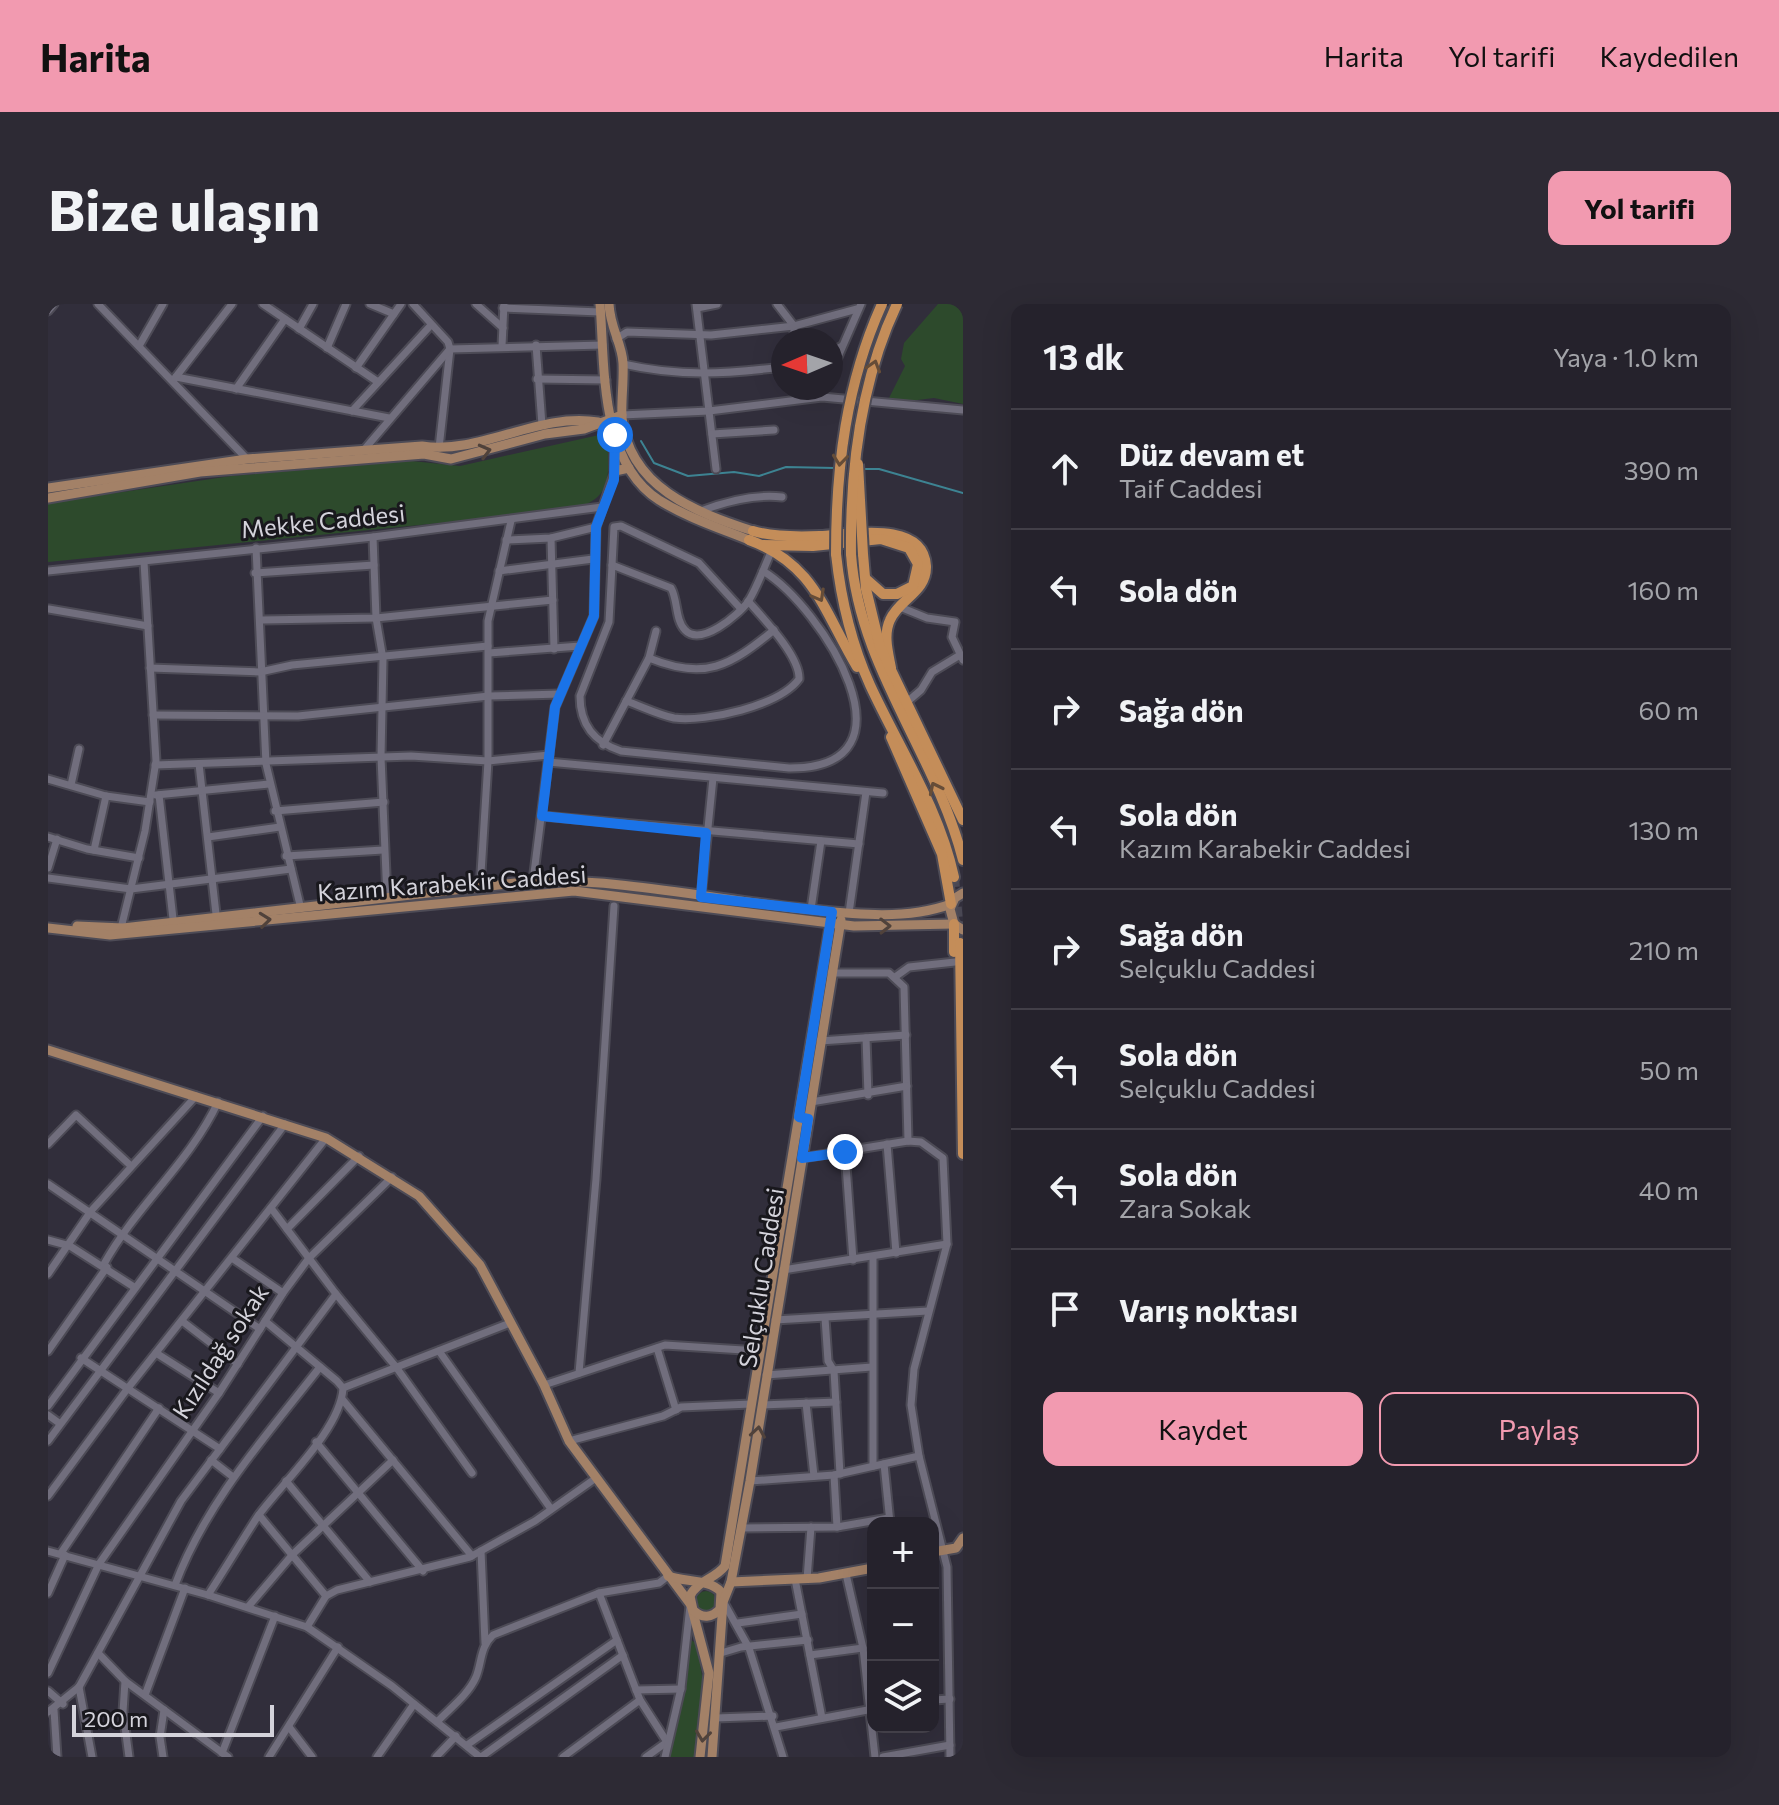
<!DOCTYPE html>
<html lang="tr">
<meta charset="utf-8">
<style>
:root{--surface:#25222c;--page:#2d2a34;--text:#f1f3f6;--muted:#a3a4a9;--line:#423f48;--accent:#f29ab0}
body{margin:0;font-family:Commissioner,sans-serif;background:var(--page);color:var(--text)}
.controls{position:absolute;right:24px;bottom:24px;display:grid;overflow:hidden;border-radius:16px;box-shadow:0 8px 32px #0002}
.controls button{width:72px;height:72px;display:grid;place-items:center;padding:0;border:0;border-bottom:2px solid var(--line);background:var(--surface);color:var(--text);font:40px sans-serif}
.compass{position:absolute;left:723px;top:24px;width:72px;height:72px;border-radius:50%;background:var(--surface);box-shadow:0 8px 32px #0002;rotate:268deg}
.scale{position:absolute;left:24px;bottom:20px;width:202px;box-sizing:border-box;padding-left:8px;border:4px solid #d4d3db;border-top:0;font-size:22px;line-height:28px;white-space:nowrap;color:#d4d3db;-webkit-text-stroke:6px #19181d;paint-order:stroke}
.stop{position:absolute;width:24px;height:24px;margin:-18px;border:6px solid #1a73e8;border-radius:50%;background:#fff}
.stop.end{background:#1a73e8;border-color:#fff;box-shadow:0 2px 8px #0008}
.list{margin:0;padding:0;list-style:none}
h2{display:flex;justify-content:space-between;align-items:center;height:104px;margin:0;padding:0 32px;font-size:34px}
h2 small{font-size:26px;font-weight:400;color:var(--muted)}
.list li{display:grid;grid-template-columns:52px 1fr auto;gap:24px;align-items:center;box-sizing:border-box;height:120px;padding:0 32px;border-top:2px solid var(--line)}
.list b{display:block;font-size:30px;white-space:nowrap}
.list p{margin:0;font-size:26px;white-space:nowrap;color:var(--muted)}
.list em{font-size:26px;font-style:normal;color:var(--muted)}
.actions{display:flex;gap:16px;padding:24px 32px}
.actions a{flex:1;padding:18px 0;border:2px solid var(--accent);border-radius:16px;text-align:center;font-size:28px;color:var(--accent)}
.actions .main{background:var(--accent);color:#111}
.icon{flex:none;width:44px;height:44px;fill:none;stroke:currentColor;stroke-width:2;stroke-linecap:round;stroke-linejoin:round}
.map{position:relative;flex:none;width:915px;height:1453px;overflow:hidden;border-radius:16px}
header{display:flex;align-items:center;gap:48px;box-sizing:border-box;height:112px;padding:0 40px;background:var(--accent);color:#111}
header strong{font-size:38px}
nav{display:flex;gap:44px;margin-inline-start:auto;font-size:28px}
.intro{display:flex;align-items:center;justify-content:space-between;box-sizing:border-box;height:192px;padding:0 48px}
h1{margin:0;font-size:56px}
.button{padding:20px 36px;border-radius:16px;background:var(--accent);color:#111;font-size:28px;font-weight:700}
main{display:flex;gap:48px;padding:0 48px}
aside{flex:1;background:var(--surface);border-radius:16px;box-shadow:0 8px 32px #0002}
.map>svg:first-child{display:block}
.green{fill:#2d4a2c}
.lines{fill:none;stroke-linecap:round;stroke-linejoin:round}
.stream{stroke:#3d8392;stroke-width:2}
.highway-tunnel{stroke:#494753;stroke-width:10;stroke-dasharray:10 5;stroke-linecap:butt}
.minor-casing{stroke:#4d4b56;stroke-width:11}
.major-casing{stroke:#4d4b56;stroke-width:13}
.highway-casing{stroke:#4d4b56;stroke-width:14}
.minor{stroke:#716e7d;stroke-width:7}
.major{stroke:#a38167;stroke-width:9}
.highway{stroke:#c48d59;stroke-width:10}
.highway-bridge-casing{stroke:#4d4b56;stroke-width:14;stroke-linecap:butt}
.highway-bridge{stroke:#c48d59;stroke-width:10}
.oneway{stroke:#664d38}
.oneway2{stroke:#50423b}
.route{stroke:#1a73e8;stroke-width:10}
.labels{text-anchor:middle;stroke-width:6;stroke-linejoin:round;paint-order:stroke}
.street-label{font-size:24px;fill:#d4d3db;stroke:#19181d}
</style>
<header>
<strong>Harita</strong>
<nav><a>Harita</a><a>Yol tarifi</a><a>Kaydedilen</a></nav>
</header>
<div class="intro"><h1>Bize ulaşın</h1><a class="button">Yol tarifi</a></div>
<main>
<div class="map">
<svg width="915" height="1453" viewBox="0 0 915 1453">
<rect width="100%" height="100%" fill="#312e3b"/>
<g class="green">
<path d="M890,0H915V100L886,94L853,98L841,94L857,62L853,55L856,39Z"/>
<path d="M560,129C559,170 569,193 523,206L0,258V199L183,172L364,157L412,162Z"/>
<circle cx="658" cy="1297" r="10"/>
<path d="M639,1333L649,1340L655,1378L647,1453H621L638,1376Z"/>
</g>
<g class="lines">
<g class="stream">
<path d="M593,137L606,159L640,172L686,168L711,172L738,163L787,164"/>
<path d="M814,165H831L915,189"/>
</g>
<path class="highway-tunnel" d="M906,573L912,639"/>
<g class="minor-casing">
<g id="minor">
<path d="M50,0L199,155"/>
<path d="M215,0L330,78"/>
<path d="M322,0L346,10"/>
<path d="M365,0L400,38L402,45L391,144"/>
<path d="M428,0L455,24"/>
<path d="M648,0L668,165"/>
<path d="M729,0L746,22V36"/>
<path d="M455,4L552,8"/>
<path d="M649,4L669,0"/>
<path d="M0,7L6,0"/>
<path d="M251,25L265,0"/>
<path d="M568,35L579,28L663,31L746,22L809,5"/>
<path d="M488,41L494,121"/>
<path d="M91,42L115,0"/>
<path d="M454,42L456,0"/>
<path d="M279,44L298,0"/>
<path d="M783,48L794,42"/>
<path d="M575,60C633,73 676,70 735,63"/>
<path d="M308,64L353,0"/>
<path d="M783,69L813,0"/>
<path d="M128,73L341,114"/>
<path d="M127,74L184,0"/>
<path d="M489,75L558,76"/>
<path d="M188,85L237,15"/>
<path d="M304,107L383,21"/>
<path d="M574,111L661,107L774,93L915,106"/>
<path d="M664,130L726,126"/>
<path d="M315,147L402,45L555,41"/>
<path d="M653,207C679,197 706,190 734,193"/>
<path d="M325,233L328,314L335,355L333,453L339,594"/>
<path d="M503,234L506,345"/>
<path d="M458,236L503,234L548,223"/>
<path d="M208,244L218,460L252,601"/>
<path d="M564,261L623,284C630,296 627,316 637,326C653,343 690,311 700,298C710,282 716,263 724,246"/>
<path d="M0,267L325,233L554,203"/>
<path d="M451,267L545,255"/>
<path d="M207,269L326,261"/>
<path d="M852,303L879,314L907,318L904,333L915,356"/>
<path d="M1,305L100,322"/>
<path d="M693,305L651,259L573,222L566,223L561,318L532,392C532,421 546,438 573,447L741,464C877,465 774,303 715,267"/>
<path d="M214,316L328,314L505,296"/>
<path d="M441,349L532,342"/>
<path d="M601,354C657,377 682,362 726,326"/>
<path d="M102,364L212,368L244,361L440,342"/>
<path d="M578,397C593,402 611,411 626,414C659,418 731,402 751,375C752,352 715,314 700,297"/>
<path d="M859,398L873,386L884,368L912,351"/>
<path d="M105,411L250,412L441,392L512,390"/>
<path d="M555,441L601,354L608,327"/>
<path d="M500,458L835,489"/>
<path d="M151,460L168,610"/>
<path d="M107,461L363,452L440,457L501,451"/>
<path d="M0,475L58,492L102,498"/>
<path d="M23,481L31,445"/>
<path d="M108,491L221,480"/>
<path d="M111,491L125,615"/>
<path d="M227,507L336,498"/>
<path d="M494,512L811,540"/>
<path d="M0,533L39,545L91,554"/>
<path d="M160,533L232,523"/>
<path d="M46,546L58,492"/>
<path d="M238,552L335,546"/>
<path d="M0,564L9,535"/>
<path d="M0,574L83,585L243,565"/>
<path d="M485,577L507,403L546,312L548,223L567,167"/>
<path d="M432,585L440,457V317L463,217"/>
<path d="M653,593L665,474"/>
<path d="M763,605L773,537"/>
<path d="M801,609L818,488"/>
<path d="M73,624L97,527L108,457L96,258"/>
<path d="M783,669H841L856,683L860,837"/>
<path d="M847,673L861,663L907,658"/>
<path d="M818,734L820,791"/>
<path d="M772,737L858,731"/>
<path d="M763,798L859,782"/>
<path d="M0,840L28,811L82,861"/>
<path d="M839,840L848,949"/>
<path d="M797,848L805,956"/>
<path d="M754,854L860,837L873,838L895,854L899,940L866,1065L863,1101L871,1152L899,1263L902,1453"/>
<path d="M0,880L212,1025"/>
<path d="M239,925L311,852"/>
<path d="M0,936L22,942L86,983"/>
<path d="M184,954L235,989"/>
<path d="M56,960C88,902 142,858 170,798"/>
<path d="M735,966L899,940"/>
<path d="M0,970L43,907L148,792"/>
<path d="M288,990L348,1063L424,1169"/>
<path d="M777,1014L780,1057L786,1067L792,1170"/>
<path d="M727,1016L880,1007"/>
<path d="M134,1017L190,1060"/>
<path d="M609,1044L628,1106"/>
<path d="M0,1047L59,963"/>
<path d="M391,1047L503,1205"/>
<path d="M108,1049L171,1089"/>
<path d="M33,1054L172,1145"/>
<path d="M531,1069L548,875L566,602"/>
<path d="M718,1071L824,1063"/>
<path d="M496,1081L617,1041L711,1047"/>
<path d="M295,1084L462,1019"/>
<path d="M294,1095L424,1252"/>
<path d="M758,1099L766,1172"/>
<path d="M714,1101L788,1098"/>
<path d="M0,1102L215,812"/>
<path d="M0,1111L11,1119"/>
<path d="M0,1137L237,820"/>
<path d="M521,1137L615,1112L633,1103L703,1100"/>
<path d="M268,1138L375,1267"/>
<path d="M163,1156L185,1173"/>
<path d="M836,1160L842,1219"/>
<path d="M825,1162V953"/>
<path d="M786,1171L789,1223"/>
<path d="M238,1177L322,1278"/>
<path d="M702,1177L786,1171L871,1152"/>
<path d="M0,1192L80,1084L278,834"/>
<path d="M211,1211L278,1292"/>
<path d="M693,1224L789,1223L841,1214"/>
<path d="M0,1247L160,1291L259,1323L344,1382L432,1453"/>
<path d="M433,1247L437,1339"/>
<path d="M13,1249L111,1104"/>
<path d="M798,1270L815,1344L827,1453"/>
<path d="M747,1275L774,1414"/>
<path d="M759,1275L763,1223"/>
<path d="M127,1281C158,1198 218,1132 272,1063"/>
<path d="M0,1289L17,1251"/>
<path d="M551,1289L592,1396L619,1438"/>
<path d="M160,1291C177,1265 193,1238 210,1212C234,1179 293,1125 295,1084L289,1077L217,1017"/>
<path d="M676,1299L701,1344L735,1453"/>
<path d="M200,1303L245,1250L345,1156"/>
<path d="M690,1319L754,1310"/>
<path d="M259,1323L278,1292L289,1286L422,1253L487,1217L548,1174"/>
<path d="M50,1349L77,1377L75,1408L81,1453"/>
<path d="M673,1349L693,1343L760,1336"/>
<path d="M762,1351L815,1344"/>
<path d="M0,1369L51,1260L171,1089L235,989L261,954L344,873"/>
<path d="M77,1377L180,1453"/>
<path d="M31,1383L44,1453"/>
<path d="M588,1386L633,1385"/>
<path d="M0,1387L15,1400"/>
<path d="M97,1391L137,1284"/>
<path d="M885,1396L902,1395"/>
<path d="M6,1406L9,1453"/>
<path d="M0,1408L31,1383L133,1197L288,990L223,904"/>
<path d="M668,1414L725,1412"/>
<path d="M389,1418C402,1404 420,1391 428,1373C434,1358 432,1343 445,1331L551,1289L611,1279L620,1272"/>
<path d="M241,1423L264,1453"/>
<path d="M728,1423L825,1405"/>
<path d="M419,1441L569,1336"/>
<path d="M174,1449L227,1312"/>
<path d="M115,1453L112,1433L116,1406"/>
<path d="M221,1453L290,1343"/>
<path d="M329,1453L366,1400"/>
<path d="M388,1453L408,1432"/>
<path d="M433,1453L575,1351"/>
<path d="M515,1453L592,1396"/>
<path d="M598,1453L619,1438"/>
<path d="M617,1453L633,1384L642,1302"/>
<path d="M835,1453L902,1441"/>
</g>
</g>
<g class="major-casing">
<g id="major">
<path d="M552,0C557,62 551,157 611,196C638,213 671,224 701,236"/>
<path d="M561,0C562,24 574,39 575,59C576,77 573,96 574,114C581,183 647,208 705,227"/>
<path d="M567,134V167L581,164"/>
<path d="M0,184L199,155L374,142C433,151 490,108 550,118"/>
<path d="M0,194L152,168L376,150L403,155L497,130L536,125L574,111"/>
<path d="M915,589L907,594L902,605L906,620L915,626"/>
<path d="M29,622L75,624L485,577C572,575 660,594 746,604C797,609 854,618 903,600"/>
<path d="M0,624L62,631L526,587L806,622L906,620"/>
<path d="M0,746L278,834L371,892L432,961L496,1081L521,1137L643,1301L661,1369L652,1453"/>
<path d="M885,1248L908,1244L915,1234"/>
<path d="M620,1272C636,1278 662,1275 673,1288L672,1305C664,1314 654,1315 645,1306L642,1292C649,1277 667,1275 677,1262L783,616"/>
<path d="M683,1278L771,1274L825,1264"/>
<path d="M664,1453L675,1298L683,1278L702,1177L793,616"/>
</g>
</g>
<g class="highway-casing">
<g id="highway">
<path d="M705,227C725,233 750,233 772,232C800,231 875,215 878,262C879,288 851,295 842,316C835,331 840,348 843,364"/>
<path d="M701,236C767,260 776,308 809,363"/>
<path d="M715,241L765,242L833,235L861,244L870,260L865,282L849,290H835L818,275"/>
<path d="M788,250C793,296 803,339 822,381C851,444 891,504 906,573"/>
<path d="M803,250C811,364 888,449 915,556"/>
<path d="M815,250L818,285L832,343L915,516"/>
<path d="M843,433L894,550L903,600"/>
<path d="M906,620V648"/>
<path d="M912,639L915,850"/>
</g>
</g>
<use href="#minor" class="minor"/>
<use href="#major" class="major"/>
<use href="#highway" class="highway"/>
<g class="highway-bridge-casing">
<g id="highway-bridge">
<path d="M810,160L815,250"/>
<path d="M788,250C788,163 798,80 834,0"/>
<path d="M803,250C802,165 812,78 849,0"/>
</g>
</g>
<use href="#highway-bridge" class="highway-bridge"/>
</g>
<defs><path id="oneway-chevron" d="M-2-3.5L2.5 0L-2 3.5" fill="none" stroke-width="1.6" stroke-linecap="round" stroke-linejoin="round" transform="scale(2)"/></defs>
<g class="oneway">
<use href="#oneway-chevron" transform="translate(826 62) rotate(-73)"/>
<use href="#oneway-chevron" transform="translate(792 156) rotate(96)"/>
<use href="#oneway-chevron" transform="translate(771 292) rotate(61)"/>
<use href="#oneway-chevron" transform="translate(887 484) rotate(-116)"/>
</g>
<g class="oneway2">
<use href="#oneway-chevron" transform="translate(437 147) rotate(-15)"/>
<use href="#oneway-chevron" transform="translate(217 616) rotate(-6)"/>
<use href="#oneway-chevron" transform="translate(837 622) rotate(-1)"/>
<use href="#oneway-chevron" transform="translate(710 1128) rotate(-81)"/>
<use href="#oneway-chevron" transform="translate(655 1432) rotate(97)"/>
</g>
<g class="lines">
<path class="route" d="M567,131L566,176L548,223L546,312L507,403L494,512L658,529L653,593L784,608L751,813L760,815L754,854L797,848"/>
</g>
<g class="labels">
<g class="street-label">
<text transform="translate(275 218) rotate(-6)" y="8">Mekke Caddesi</text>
<text transform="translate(404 580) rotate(-4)" y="8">Kazım Karabekir Caddesi</text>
<text transform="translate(714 974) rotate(-81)" y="8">Selçuklu Caddesi</text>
<text transform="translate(173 1048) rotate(-57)" y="8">Kızıldağ sokak</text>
</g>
</g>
</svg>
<div class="controls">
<button>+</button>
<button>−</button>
<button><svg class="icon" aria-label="layers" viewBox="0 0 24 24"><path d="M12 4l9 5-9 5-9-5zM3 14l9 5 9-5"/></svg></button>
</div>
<svg class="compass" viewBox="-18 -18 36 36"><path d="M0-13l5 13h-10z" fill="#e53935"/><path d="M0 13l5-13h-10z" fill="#a3a4a9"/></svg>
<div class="scale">200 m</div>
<div class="stop" style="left:567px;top:131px"></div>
<div class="stop end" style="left:797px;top:848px"></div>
</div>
<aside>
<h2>13 dk<small>Yaya · 1.0 km</small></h2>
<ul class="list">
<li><svg class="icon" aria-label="ahead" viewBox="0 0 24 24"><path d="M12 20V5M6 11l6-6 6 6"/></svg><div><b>Düz devam et</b><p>Taif Caddesi</p></div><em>390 m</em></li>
<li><svg class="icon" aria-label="left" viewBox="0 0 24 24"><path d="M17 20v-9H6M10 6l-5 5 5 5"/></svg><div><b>Sola dön</b></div><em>160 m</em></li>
<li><svg class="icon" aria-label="right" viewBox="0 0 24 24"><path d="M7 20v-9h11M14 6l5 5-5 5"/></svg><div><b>Sağa dön</b></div><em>60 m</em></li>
<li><svg class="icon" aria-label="left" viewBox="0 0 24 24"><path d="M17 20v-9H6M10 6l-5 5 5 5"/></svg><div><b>Sola dön</b><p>Kazım Karabekir Caddesi</p></div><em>130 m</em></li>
<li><svg class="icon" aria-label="right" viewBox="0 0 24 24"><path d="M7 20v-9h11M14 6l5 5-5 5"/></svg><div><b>Sağa dön</b><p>Selçuklu Caddesi</p></div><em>210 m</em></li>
<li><svg class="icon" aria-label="left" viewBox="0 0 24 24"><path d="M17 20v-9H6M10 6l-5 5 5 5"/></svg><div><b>Sola dön</b><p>Selçuklu Caddesi</p></div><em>50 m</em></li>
<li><svg class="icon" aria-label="left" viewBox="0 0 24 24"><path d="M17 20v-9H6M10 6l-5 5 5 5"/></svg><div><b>Sola dön</b><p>Zara Sokak</p></div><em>40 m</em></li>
<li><svg class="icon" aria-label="arrive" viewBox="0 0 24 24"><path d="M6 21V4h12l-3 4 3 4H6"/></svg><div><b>Varış noktası</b></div></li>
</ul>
<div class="actions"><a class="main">Kaydet</a><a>Paylaş</a></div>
</aside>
</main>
